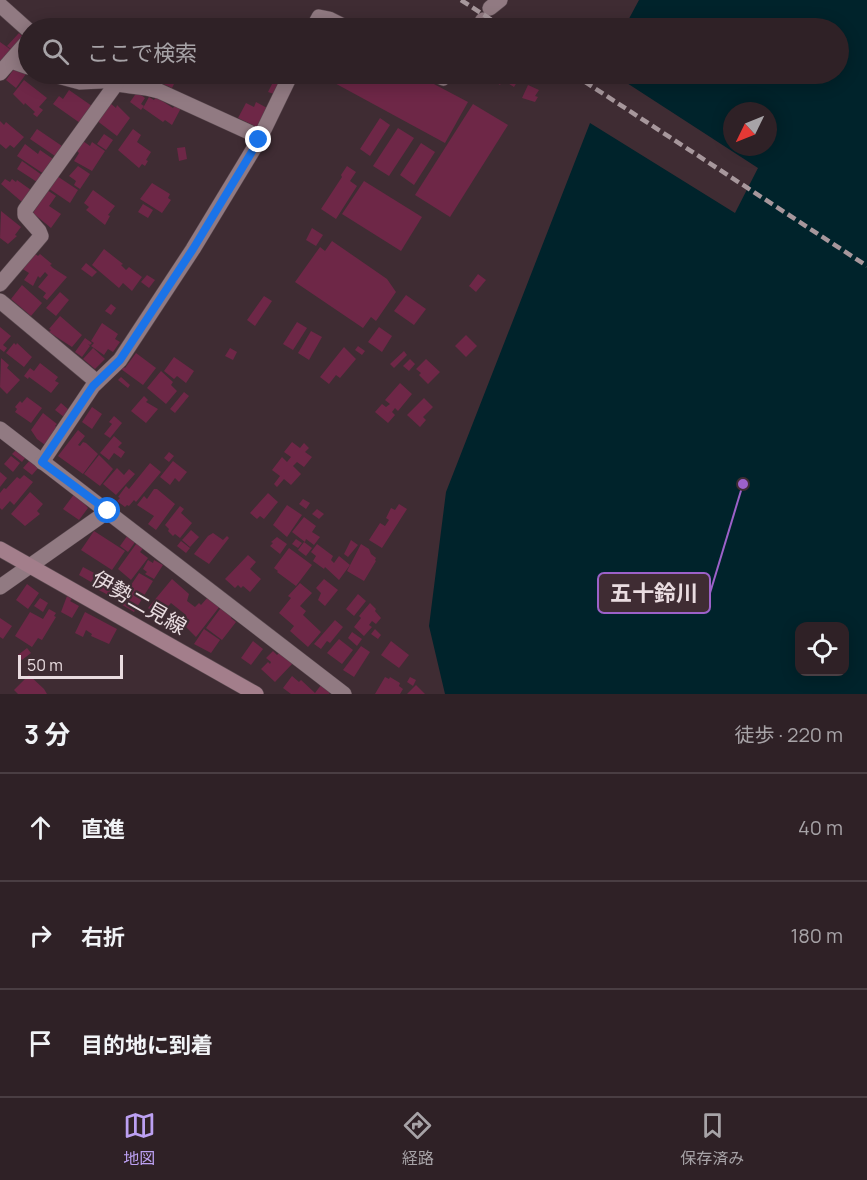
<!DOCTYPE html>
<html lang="ja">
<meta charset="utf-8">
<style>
:root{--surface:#2f2126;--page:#37292e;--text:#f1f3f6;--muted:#a7a3a7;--line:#4a3e43;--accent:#bca0f2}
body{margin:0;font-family:Manrope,"Noto Sans JP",sans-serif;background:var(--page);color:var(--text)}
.controls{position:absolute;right:18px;bottom:18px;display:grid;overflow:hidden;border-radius:12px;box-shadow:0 3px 15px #0003}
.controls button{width:54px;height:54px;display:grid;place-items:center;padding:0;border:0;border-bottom:2px solid var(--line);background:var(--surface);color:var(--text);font:30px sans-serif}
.compass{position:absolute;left:723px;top:102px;width:54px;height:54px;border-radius:50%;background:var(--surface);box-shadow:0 3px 15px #0003;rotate:227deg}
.scale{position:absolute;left:18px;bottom:15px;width:105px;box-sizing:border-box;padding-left:6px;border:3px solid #e9dce0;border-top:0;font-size:16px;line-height:21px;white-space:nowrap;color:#e9dce0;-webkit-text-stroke:4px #3f2c33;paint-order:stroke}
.stop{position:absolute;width:18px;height:18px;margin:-14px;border:4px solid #1a73e8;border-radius:50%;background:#fff}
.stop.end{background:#1a73e8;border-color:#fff;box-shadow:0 2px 6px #0008}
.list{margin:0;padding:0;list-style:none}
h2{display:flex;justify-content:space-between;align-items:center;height:78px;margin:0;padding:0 24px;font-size:26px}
h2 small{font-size:20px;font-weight:400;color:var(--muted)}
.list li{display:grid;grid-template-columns:39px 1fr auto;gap:18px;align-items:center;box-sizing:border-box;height:108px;padding:0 24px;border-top:2px solid var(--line)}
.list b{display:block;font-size:22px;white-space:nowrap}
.list em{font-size:20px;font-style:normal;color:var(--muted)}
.icon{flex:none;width:33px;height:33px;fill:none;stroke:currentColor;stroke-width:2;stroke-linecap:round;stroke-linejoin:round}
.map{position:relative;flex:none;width:867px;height:694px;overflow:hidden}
.search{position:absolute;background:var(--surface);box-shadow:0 3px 15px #0003;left:18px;right:18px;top:18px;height:66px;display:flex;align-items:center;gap:15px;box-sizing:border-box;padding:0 21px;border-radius:33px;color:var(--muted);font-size:22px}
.sheet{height:402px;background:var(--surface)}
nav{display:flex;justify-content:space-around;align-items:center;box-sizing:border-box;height:84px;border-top:2px solid var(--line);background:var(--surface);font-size:16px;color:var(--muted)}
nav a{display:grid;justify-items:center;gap:3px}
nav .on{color:var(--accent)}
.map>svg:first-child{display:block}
.water{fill:#00232b;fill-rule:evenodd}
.building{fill:#6e2747}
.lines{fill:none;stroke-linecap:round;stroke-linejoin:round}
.minor-casing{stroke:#58484e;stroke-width:16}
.secondary-casing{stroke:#58484e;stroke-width:16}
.minor{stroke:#917a82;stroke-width:15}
.secondary{stroke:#a37e8b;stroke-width:15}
.rail{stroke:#a7979c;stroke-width:4.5;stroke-dasharray:9 4.5;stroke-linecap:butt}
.route{stroke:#1a73e8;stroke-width:8}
.labels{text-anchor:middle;stroke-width:4.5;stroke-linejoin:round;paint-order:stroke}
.street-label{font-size:21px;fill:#e9dce0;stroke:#3f2c33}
.leader{fill:none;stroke:#9c61c9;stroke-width:2}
.callout-dot{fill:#9c61c9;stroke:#3f2c33;stroke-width:2}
.callout{fill:#3f2c33;stroke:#9c61c9;stroke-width:2}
.callout-label{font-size:22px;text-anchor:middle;font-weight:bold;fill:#e9dce0}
</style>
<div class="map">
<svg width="867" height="694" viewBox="0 0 867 694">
<rect width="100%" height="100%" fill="#3f2c33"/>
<path class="water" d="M639,0H867V694H445L429,626L446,492L590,123L735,213L758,168L613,74H838V28H624ZM732,111H768V147H732ZM800,626H844V672H800Z"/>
<g class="building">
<path d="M19,33L24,38L13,51L7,46Z"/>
<path d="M0,42L14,52L4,63L0,60Z"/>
<path d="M18,68L26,74L16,88L6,80L14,69Z"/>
<path d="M152,74H168L177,78L172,88L150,78Z"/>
<path d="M318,74H415L468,102L445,143Z"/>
<path d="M463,74H468L478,79L476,82Z"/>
<path d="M498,74H522L514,87L503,80L500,85L494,81Z"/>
<path d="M24,80L47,98L39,107L43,110L37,117L33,114L35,112L25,103L24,105L13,94Z"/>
<path d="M274,80L279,83L274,94L268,92Z"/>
<path d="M528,85L539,90L535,96L538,97L535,102L522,98Z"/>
<path d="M69,90L92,106L80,123L53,104L59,96L63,99Z"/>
<path d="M137,92L145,98L141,104L144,106L141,110L130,102Z"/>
<path d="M149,97L154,100L156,97L173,108L176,104L181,108L172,125L165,120L163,122L143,108Z"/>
<path d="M256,102L269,109L259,128L238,118L246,103L254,107Z"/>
<path d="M110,103L116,108L117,105L130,118L117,136L96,120Z"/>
<path d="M473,104L508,125L450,217L415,195Z"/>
<path d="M380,118L390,125L370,156L360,149Z"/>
<path d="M0,121L4,125L6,122L24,137L14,148L10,145L6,149L0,144Z"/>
<path d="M398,128L414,138L389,176L373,166Z"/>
<path d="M37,129L62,146L55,156L30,139Z"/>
<path d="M133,129L141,135L137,142L151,152L146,160L148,161L145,166L142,164L139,168L118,150Z"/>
<path d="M104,134L113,140L106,150L97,144Z"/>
<path d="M83,141L90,146L92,142L105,151L92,171L74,161L79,153L77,151Z"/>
<path d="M421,143L435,152L414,185L400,175Z"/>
<path d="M25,144L38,154L40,150L53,159L44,174L17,156Z"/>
<path d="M185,147L187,159L179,161L177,148Z"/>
<path d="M22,161L42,175L37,182L17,169Z"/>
<path d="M78,166L90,174L80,189L74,185L76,181L69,176Z"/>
<path d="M347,166L356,172L350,181L357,186L336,219L321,209L342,177L341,175Z"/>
<path d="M57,176L78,190L70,203L48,188Z"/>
<path d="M5,179L10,182L12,179L16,182L17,180L31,190L22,202L1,184Z"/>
<path d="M364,181L422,217L401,251L342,214Z"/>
<path d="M152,183L170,194L168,198L171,200L162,213L140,199Z"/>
<path d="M47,190L56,196L49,206L61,214L51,228L33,213Z"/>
<path d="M93,190L115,206L108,215L110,216L105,225L86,210L89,207L84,203Z"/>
<path d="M143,204L153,210L148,218L138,212Z"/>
<path d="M1,211L21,227L15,235L17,236L8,244L0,238Z"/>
<path d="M312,228L323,235L316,246L306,240Z"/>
<path d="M332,241L387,279L396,292L376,321L371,317L363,328L295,282L320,247L325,251Z"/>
<path d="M104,249L123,264L121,265L126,270L129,267L142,277L132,291L123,283L119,288L92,265Z"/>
<path d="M33,252L38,256L40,254L52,264L50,265L53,268L67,277L47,300L43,297L46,293L38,287L48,275L45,272L40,278L38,276L33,286L24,280L29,273L21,268Z"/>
<path d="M86,263L97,272L92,277L81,269Z"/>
<path d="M478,274L486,280L476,292L469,286Z"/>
<path d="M147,275L155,280L149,288L141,282Z"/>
<path d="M22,285L42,303L31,316L11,299Z"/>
<path d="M60,292L69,300L56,316L46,308Z"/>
<path d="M406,295L426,309L414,325L394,311Z"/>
<path d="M264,296L272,301L255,326L247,320Z"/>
<path d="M111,304L116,308L111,315L105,311Z"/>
<path d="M60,316L82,335L72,347L49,332L51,330L49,329Z"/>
<path d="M297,322L307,328L293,350L283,344Z"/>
<path d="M102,323L118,334L115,339L120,342L113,352L108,349L104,355L91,346L94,343L91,341Z"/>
<path d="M0,327L11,336L3,345L7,348L4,352L0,349Z"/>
<path d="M379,327L392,336L382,352L368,342Z"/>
<path d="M311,331L322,337L309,360L298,353Z"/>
<path d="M466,335L477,346L466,357L455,346Z"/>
<path d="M85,338L92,343L90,345L88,344L90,346L82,357L75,352Z"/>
<path d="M14,343L16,345L17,343L32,357L24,367L6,353Z"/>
<path d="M358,346L365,351L362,355L355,350Z"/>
<path d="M344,347L356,359L340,378L336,375L329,384L320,377Z"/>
<path d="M93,348L105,359L95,369L83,359Z"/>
<path d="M230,348L237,352L233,360L225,356Z"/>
<path d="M404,351L407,355L394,368L390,364Z"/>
<path d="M136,353L156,368L143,385L121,369L123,366L125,368Z"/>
<path d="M174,357L194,371L186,383L177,376L174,379L164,371Z"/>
<path d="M1,358L9,365L7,368L20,380L7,394L0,387Z"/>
<path d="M410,359L415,364L409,371L403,366Z"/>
<path d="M426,359L440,372L428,384L419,375L421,373L416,369Z"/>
<path d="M40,363L58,377L55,381L59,383L51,393L29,377L28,379L24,376L30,368L34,371Z"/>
<path d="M161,371L173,382L171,385L177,391L166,404L147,388Z"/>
<path d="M121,377L130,385L128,388L118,380Z"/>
<path d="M400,383L412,394L398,411L395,408L392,412L395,415L388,423L375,412L382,404L386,407L390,404L385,400Z"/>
<path d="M184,392L189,396L175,413L170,409Z"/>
<path d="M144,396L148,400L146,402L158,409L146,423L131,411Z"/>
<path d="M27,397L42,408L31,423L15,412L17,409L15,407L20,401L22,403Z"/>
<path d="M424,398L433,407L423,417L426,420L420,427L407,415Z"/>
<path d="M61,403L69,410L64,417L55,410Z"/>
<path d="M92,407L102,414L92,429L82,422Z"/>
<path d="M43,413L57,424L55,426L57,427L45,445L37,439L31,430Z"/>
<path d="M114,416L122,423L110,438L104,434L112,424L109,422Z"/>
<path d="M78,430L85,436L78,445L80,446L83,442L86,443L98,454L83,474L58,456Z"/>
<path d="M114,436L122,443L118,447L125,452L121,458L114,453L109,460L100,453Z"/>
<path d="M292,442L300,448L304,443L309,448L305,452L312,457L304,467L297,462L293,466L301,474L291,485L284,479L277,487L274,484L280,476L272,470L282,457L287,462L291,457L284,452Z"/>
<path d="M16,450L25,458L22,462L12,454Z"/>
<path d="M169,452L174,456L169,462L164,458Z"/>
<path d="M99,455L113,469L100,486L84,474Z"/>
<path d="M11,456L20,463L13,472L4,464Z"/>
<path d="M30,460L39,467L32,475L23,468Z"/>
<path d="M173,461L187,472L179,482L175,478L170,485L160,477Z"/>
<path d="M150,463L161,472L136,502L134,500L129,506L127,505L125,507L117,501L120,498L118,497L126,486L129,489Z"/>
<path d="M117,468L124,475L129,469L135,474L116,495L103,484Z"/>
<path d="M0,472L7,478L0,487Z"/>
<path d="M24,475L33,482L14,505L10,501L2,510L0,508V493L4,488L6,489L17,477L20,479Z"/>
<path d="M154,489H157L175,504L156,530L148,524L154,516L137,505L144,496L147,499Z"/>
<path d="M30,492L43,504L37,511L40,514L25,526L11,514Z"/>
<path d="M75,493L88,508L79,520L63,509Z"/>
<path d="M268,493L278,502L264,519L260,516L257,519L250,513Z"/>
<path d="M303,499L310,503L306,509L299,504Z"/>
<path d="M399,504L407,509L382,548L369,540L380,523L385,526L389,520L386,518L391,508L395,510Z"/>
<path d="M287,505L302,515L287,537L273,525Z"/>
<path d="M180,506L184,509L181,513L192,523L180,538L175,534L173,536L168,531L169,529L165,525Z"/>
<path d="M317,509L324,514L319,519L312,514Z"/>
<path d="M304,517L316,526L312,532L320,537L314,545L306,539L305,542L292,532Z"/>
<path d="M191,530L199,537L190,547L182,540Z"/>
<path d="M94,531L125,551L112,570L81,550Z"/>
<path d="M130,532L138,538L128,552L120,546Z"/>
<path d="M213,533L223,540L227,536L229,538L209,564L194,554L208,536Z"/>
<path d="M277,537L287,544L280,554L270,546L273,543L271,542Z"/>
<path d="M296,539L302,543L298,548L292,544Z"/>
<path d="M139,540L146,545L140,552L148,558L131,580L118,569Z"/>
<path d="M351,540L358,545L348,557L344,554Z"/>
<path d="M181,541L190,548L186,553L177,546Z"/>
<path d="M304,542L312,548L306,556L298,550Z"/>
<path d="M317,544L333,556L331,560L334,563L339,556L350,565L339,580L325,567L324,569L313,561L316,556L311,552Z"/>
<path d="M361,544L369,549L371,554L376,558L375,560L376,561L364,581L347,571Z"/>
<path d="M289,548L312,565L296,586L277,572L278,571L274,568Z"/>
<path d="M248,555L256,562L250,569L261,579L250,592L243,586L241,588L238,585L235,588L225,579Z"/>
<path d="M148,560L153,563L154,560L163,565L154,579L145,574L147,572L143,569Z"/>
<path d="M83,567L96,574L91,582L79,575Z"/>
<path d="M139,573L153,581L134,612L119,603Z"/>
<path d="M100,579L115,587L110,596L97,589Z"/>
<path d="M172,579L189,594L187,601L195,607L199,603L201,605L208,597L220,606L196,637L185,626L189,621L184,617L186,615L171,603L158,617L148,608Z"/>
<path d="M324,579L338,590L325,606L318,600L321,593L316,588Z"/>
<path d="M119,583L124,586L116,599L111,596Z"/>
<path d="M300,583L312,593L300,606L306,611L303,615L321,632L308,647L290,631L294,626L279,613L291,598L288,596Z"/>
<path d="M27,584L39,593L28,609L16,600Z"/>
<path d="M358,594L366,601L354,616L346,609Z"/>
<path d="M67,596L72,599L70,601L79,606L72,618L61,612Z"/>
<path d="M40,598L48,603L43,612L34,606Z"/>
<path d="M370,603L376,609L375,611L381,618L376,624L372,621L369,625L372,627L364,636L354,627L361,618L359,616Z"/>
<path d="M223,605L235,613L231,618L236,622L222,640L206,628Z"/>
<path d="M49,609L56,613L54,616L56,617L42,640L38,638L32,647L15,636L30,612L43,619Z"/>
<path d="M85,612L117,629L109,644L91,636L92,634L86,630L83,637L75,633Z"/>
<path d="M0,618L12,626L3,639L0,637Z"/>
<path d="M335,620L343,627L330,643L327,641L321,649L314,644Z"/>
<path d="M204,629L220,640L211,653L194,644Z"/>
<path d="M375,629L381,635L378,639L371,634Z"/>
<path d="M352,632L362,639L357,646L348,638Z"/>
<path d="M339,639L353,650L342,664L327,653Z"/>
<path d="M253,641L263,649L251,665L241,658Z"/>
<path d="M391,641L409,655L399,668L381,655Z"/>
<path d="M361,646L370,652L354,677L343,670Z"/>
<path d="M27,648L31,653L22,660L18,655Z"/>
<path d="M273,651L277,655L281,651L293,663L275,682L261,669L268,662L270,664L271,662L266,658Z"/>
<path d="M29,675L44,689L47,694H18L14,690Z"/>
<path d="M292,676L299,682L301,680L315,693L324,681L333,689L329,694H291L283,688Z"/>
<path d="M385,677L389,679L390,677L400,683L399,686L403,689L400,694H375Z"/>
<path d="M410,677L416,680L413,686L407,682Z"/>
<path d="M416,685L425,694H407Z"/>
</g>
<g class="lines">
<g class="minor-casing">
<g id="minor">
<path d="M0,5L28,30"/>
<path d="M490,8L500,0"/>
<path d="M313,28L319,17L329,19L347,28"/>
<path d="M478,28L483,20"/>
<path d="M11,61L28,67"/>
<path d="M0,73L28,41"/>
<path d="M50,74L80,82L101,81"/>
<path d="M90,74C113,89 133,83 159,91L260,137"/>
<path d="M434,74L443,78L446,74"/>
<path d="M0,284L41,236L39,231L25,215V210L116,84"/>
<path d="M0,301L97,382"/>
<path d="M0,429L344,694"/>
<path d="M42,462L93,386L120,360L193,249L259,140L291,74"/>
<path d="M0,587L108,511"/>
</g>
</g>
<g class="secondary-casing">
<path id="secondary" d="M0,549L256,694"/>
</g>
<use href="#minor" class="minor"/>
<use href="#secondary" class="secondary"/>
<g class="rail">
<path d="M461,0L504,28"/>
<path d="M573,74L867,266"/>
</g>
</g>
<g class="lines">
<path class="route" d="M108,511L42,462L93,386L120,360L193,249L259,140"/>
</g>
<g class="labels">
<g class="street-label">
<text transform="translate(139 603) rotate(30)" y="7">伊勢二見線</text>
</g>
</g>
<path class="leader" d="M743 484L710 593"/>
<circle class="callout-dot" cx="743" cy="484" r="6"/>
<rect class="callout" x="598" y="573" width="112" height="40" rx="6"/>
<g class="callout-label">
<text x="654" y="601">五十鈴川</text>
</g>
</svg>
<div class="controls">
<button><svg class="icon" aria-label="locate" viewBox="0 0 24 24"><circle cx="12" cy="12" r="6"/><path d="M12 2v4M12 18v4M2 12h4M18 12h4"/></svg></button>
</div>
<svg class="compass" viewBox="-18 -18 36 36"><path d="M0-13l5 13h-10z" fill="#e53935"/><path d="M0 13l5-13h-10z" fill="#a7a3a7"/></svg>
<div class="scale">50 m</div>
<div class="stop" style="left:108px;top:511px"></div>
<div class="stop end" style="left:259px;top:140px"></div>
<div class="search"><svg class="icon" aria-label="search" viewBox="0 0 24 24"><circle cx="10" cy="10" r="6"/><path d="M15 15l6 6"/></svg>ここで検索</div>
</div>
<section class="sheet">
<h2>3 分<small>徒歩 · 220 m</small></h2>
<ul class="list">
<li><svg class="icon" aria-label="ahead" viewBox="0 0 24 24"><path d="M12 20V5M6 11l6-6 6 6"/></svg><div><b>直進</b></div><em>40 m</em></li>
<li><svg class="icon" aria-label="right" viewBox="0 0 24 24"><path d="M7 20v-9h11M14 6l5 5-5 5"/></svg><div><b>右折</b></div><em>180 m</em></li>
<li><svg class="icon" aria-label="arrive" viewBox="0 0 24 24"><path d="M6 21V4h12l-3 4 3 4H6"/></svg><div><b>目的地に到着</b></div></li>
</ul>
</section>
<nav>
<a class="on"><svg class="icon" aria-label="map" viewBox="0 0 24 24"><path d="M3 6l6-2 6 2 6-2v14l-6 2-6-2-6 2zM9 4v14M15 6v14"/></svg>地図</a>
<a><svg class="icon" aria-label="directions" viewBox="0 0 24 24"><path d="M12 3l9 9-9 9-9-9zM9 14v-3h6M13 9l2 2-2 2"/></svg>経路</a>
<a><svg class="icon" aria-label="saved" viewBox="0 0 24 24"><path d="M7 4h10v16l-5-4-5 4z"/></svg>保存済み</a>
</nav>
